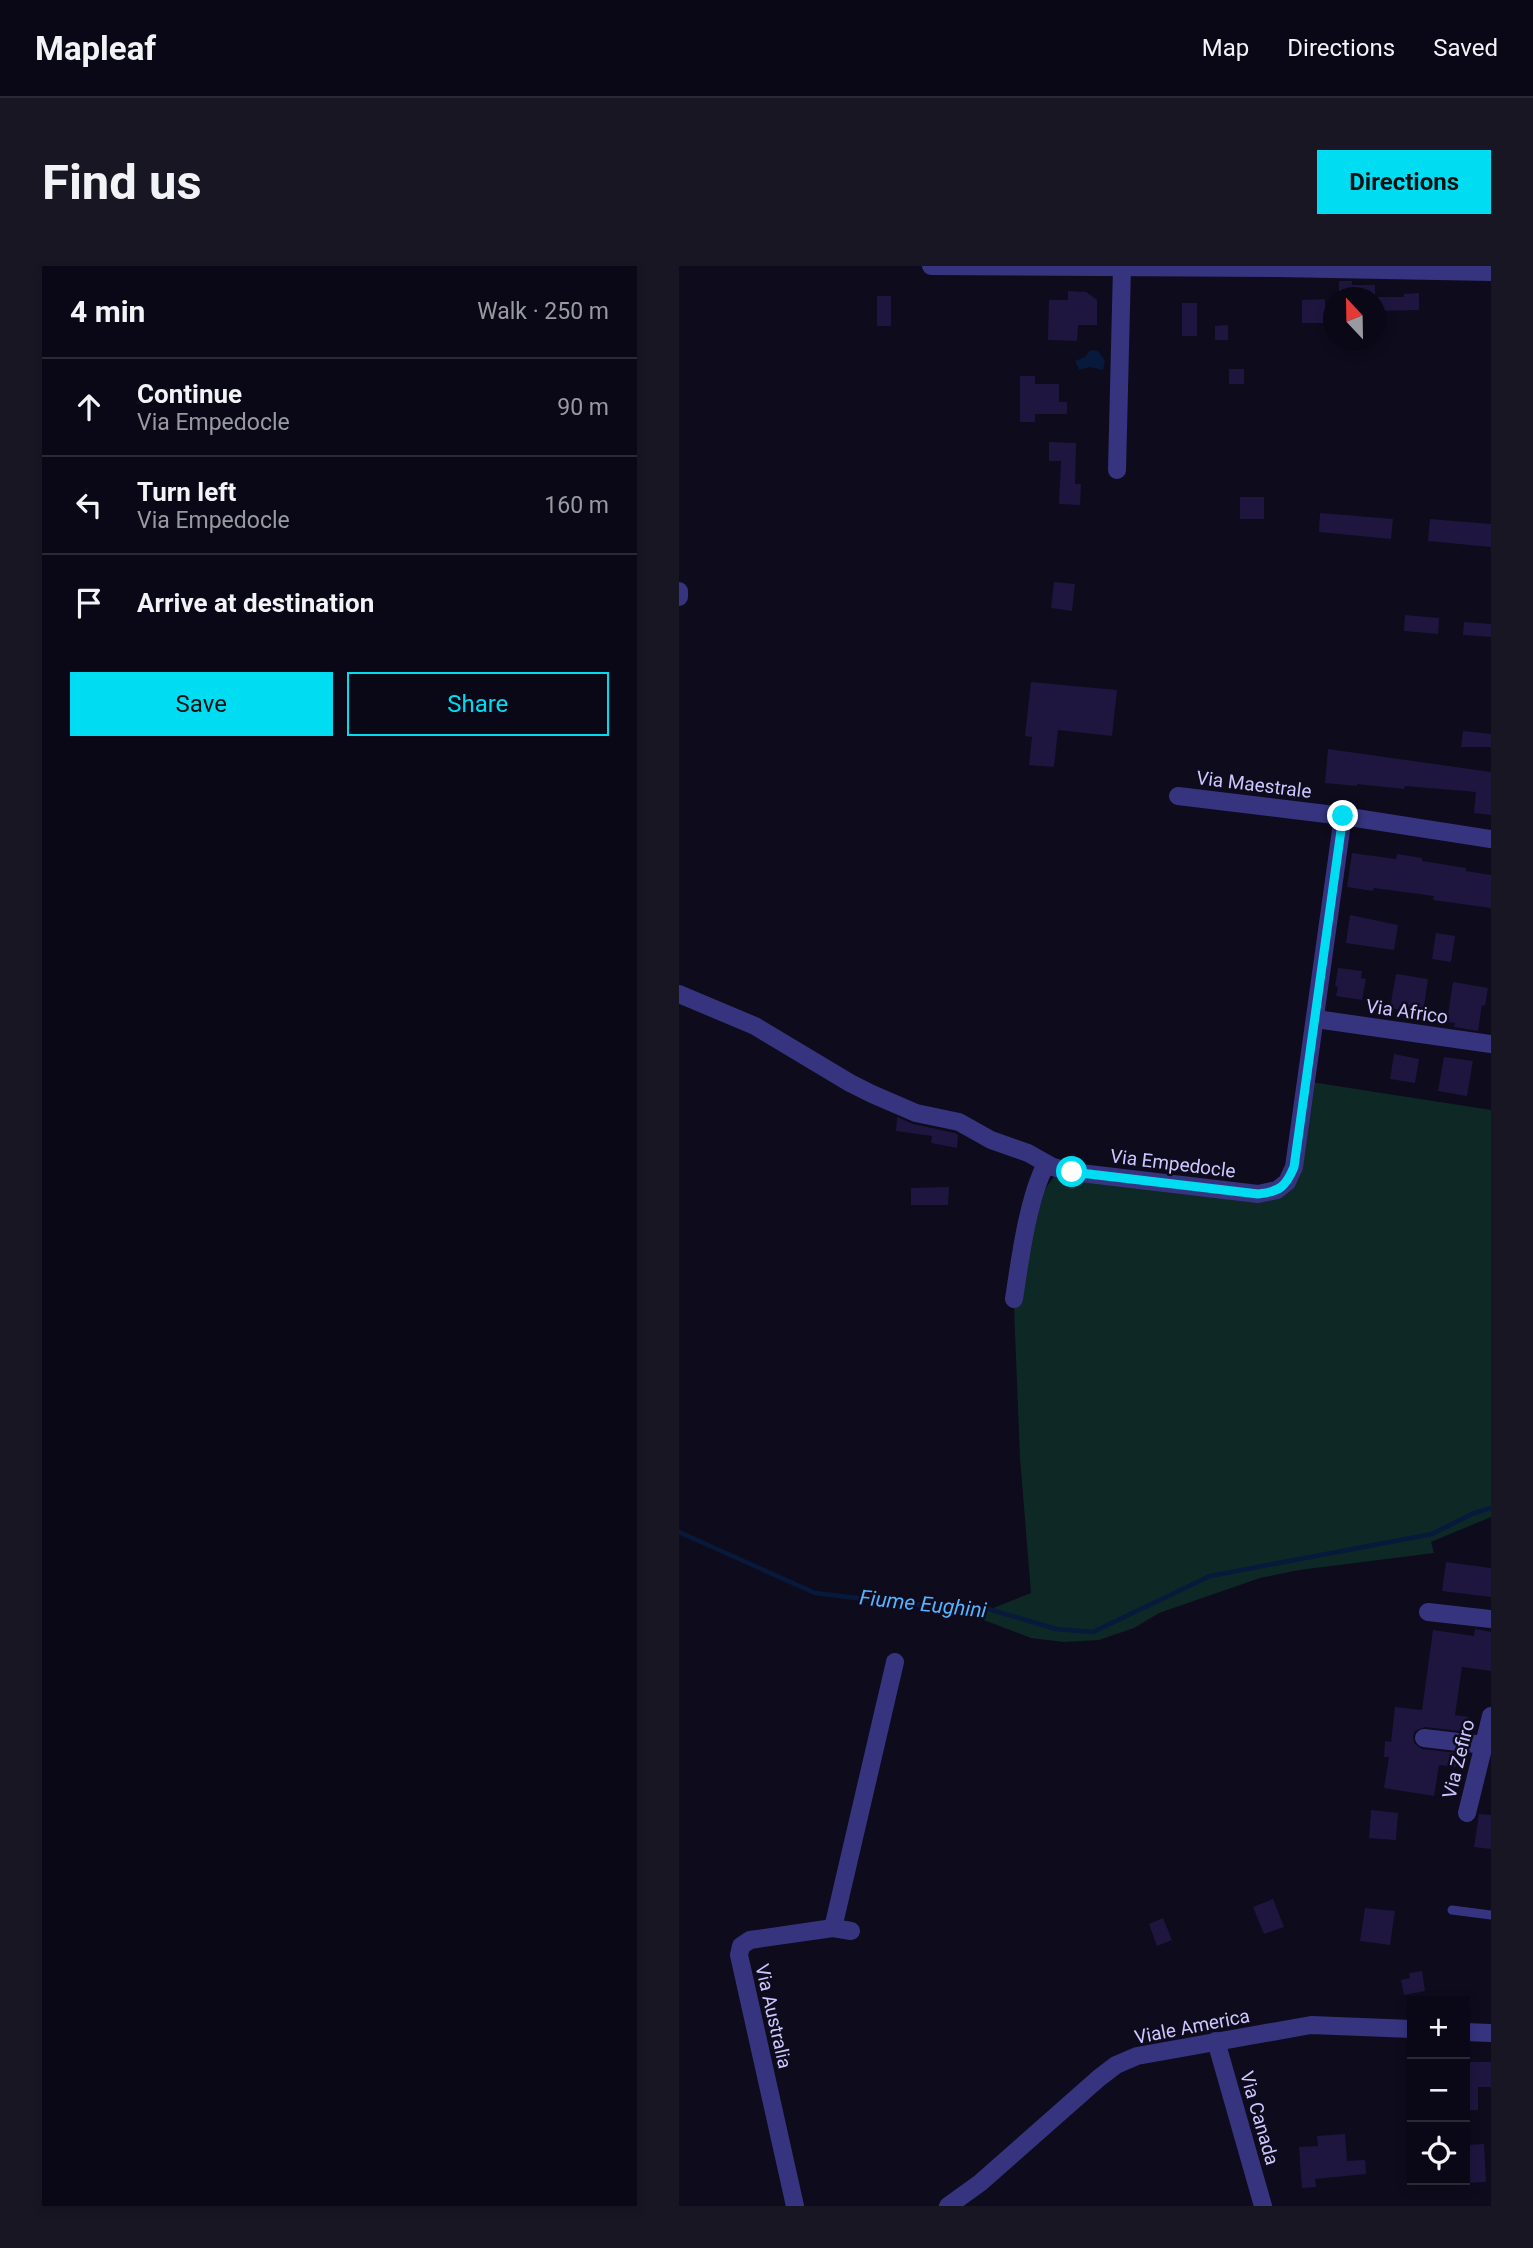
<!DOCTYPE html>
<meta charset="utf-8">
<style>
:root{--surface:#0a0816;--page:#181623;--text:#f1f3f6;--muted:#999aa1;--line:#2a2935;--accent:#00ddf2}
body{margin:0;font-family:Roboto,sans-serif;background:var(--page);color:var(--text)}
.controls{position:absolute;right:21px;bottom:21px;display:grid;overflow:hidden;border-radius:0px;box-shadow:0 4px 10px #0003}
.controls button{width:63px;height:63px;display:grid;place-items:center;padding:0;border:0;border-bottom:2px solid var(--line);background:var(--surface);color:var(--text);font:35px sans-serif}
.compass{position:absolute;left:644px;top:21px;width:63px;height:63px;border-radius:50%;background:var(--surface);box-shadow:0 4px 10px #0003;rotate:338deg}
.stop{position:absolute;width:21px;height:21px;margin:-16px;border:5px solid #00ddf2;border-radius:50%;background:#fff}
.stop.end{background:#00ddf2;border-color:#fff;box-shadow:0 2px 7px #0008}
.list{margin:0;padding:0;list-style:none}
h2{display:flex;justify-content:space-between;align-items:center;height:91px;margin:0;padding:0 28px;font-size:30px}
h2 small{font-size:23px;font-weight:400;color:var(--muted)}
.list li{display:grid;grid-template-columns:46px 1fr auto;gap:21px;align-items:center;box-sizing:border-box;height:98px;padding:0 28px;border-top:2px solid var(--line)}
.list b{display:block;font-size:26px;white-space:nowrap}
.list p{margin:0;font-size:23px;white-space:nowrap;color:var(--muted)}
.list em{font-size:23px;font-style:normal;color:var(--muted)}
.actions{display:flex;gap:14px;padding:21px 28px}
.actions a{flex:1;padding:16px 0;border:2px solid var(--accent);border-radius:0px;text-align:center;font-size:24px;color:var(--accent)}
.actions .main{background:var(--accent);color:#111}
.icon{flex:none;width:38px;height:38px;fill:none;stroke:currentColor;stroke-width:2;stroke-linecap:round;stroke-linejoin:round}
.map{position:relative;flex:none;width:812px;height:1940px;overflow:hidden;border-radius:0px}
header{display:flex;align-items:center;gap:42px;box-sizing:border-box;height:98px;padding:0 35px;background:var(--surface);border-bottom:2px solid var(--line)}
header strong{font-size:33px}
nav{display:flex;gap:38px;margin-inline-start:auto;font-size:24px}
.intro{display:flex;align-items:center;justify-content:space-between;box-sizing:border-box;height:168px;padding:0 42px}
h1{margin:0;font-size:49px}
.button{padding:18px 32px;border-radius:0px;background:var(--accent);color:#111;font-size:24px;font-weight:700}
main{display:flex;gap:42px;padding:0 42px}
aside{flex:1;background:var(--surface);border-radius:0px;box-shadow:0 4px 10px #0003}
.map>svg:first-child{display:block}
.green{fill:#0e2826}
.water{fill:#071a3b}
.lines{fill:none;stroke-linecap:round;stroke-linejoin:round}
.stream{stroke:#071a3b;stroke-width:4.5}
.building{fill:#1e163f}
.service{stroke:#36347e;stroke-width:9}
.minor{stroke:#36347e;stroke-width:18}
.route{stroke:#00ddf2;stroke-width:9}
.labels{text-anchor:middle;stroke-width:5;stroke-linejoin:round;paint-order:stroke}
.street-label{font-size:19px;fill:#cdc7ff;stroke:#0e0b1d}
.water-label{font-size:21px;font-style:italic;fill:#55b3ff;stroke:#0e0b1d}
</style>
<header>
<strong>Mapleaf</strong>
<nav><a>Map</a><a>Directions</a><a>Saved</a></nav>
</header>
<div class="intro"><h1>Find us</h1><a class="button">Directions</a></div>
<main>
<aside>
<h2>4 min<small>Walk · 250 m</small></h2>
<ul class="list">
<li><svg class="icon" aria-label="ahead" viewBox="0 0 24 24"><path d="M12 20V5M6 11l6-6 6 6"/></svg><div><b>Continue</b><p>Via Empedocle</p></div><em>90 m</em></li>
<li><svg class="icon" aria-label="left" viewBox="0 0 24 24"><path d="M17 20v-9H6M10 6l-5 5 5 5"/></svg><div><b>Turn left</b><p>Via Empedocle</p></div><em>160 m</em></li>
<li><svg class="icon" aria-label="arrive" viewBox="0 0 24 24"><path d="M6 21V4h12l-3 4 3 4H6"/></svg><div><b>Arrive at destination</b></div></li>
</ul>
<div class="actions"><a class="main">Save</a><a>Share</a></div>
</aside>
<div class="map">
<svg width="812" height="1940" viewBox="0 0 812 1940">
<rect width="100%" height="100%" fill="#0e0b1d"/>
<path class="green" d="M632,816L812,844V1251L752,1276L755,1287L620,1304L581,1312L480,1347L455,1362L420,1374L385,1376L352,1372L302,1353L304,1346L352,1327L341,1192L335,1041L361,930L377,908L602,928Z"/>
<path class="water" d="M411,84L419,85L426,94L424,104L411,101L400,104L396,95L406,91Z"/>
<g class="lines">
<path class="stream" d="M0,1266L136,1327L227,1338L306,1342L377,1363L414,1366L531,1310L753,1268L793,1248L812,1242"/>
</g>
<g class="building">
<path d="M660,15H673V19H696V32H660Z"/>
<path d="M389,25L407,26L418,34V59H399L398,75L369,74L370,34H389Z"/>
<path d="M740,27V44L696,45V31H725V28Z"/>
<rect x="198" y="30" width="14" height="30"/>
<path d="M646,33V57H623V34Z"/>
<rect x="503" y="37" width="15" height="33"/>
<path d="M549,59V74H536V60Z"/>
<rect x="550" y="103" width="15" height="15"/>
<path d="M341,110H356V118H380V136H388V148H356V156H341Z"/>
<path d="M370,176L397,177L396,218H402L401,239L380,238L382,195H370Z"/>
<rect x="561" y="231" width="24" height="22"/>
<path d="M641,247L714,253L712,273L640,266Z"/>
<path d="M751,253L812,258V281L749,275Z"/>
<path d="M375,316L396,318L393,345L372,342Z"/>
<path d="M726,349L760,352L759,368L725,365Z"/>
<path d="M785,356L812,358V371L784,369Z"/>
<path d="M352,416L438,424L433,470L379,464L375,501L350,499L353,471L346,470Z"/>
<path d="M784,465L812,468V481H782Z"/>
<path d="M649,483L812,506V549L795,547L797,526L726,520L725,523L678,518V520L646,517Z"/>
<path d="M673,587L717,593L718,588L743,592V595L787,602V605L812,609V642L754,634L755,630L695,622L694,625L668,621Z"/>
<path d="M671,649L719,659L715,684L667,677Z"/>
<path d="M757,667L776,670L772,696L753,693Z"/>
<path d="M659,702L683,705L682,712L687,713L683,734L657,730L659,721L656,720Z"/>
<path d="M717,708L749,713L744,747L711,742Z"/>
<path d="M774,716L809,722L806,740L803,739L799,765L775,761L776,757L768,756Z"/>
<path d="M715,788L740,793L736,817L711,813Z"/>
<path d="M765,791L794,795L788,830L759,825Z"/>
<path d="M218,851L234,858L276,867L279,869L278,882L252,877L253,870L217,865Z"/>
<path d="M270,921L269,939H232V922Z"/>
<path d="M767,1296L812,1302V1331L763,1325Z"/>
<path d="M796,1363L812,1366V1405L783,1401L776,1449L789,1451L788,1466L746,1461L736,1465L734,1470L735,1477L743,1483L778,1487L777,1501L760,1499L755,1530L705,1522L710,1491H705L706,1475L712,1476L716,1441L743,1444L754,1364L795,1370Z"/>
<path d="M692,1544L719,1547L717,1574L690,1572Z"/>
<path d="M800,1548L812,1549V1583L795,1581Z"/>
<path d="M594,1633L605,1661L585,1668L574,1641Z"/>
<path d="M686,1642L716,1645L711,1679L681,1675Z"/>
<path d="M484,1652L493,1674L478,1680L470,1658Z"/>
<path d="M743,1705L746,1725L725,1729L722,1714L731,1712L730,1707Z"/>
<path d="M786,1796H812V1821H799V1844H786Z"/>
<path d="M666,1868L668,1895L686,1894L687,1908L636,1913L637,1921L623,1922L620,1881L639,1880L638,1870Z"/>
<path d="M805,1878L807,1916L786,1917V1879Z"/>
</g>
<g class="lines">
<path class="service" d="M773,1644L812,1649"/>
<g class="minor">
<path d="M252,0L599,2L812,6"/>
<path d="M438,204L443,1"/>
<path d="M0,325V331"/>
<path d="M499,530L664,550L812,573"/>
<path d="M0,728L76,760L171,817L193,828L237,847L280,856L312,874L349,887L374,901L393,906L579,928L598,924L608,916L615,901L664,550"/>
<path d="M637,753L812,778"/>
<path d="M335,1033C341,993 349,932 367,898"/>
<path d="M749,1346L812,1353"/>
<path d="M745,1472L805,1479"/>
<path d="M788,1547L812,1450"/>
<path d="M154,1662L216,1396"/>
<path d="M786,1766L812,1767"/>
<path d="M537,1775L584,1940"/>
<path d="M116,1940L60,1689L62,1680L71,1674L154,1662L172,1665"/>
<path d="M269,1940L301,1917L420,1812L437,1799L458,1790L632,1759L733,1763"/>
</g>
</g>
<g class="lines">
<path class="route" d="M393,906L579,928C601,926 607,920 615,901L664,550"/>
</g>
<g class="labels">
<g class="street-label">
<text transform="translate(575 518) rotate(7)" y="7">Via Maestrale</text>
<text transform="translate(728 745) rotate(8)" y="7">Via Africo</text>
<text transform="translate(494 897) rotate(7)" y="7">Via Empedocle</text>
<text transform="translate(779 1493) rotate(-76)" y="7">Via Zefiro</text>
<text transform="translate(95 1750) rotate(77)" y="7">Via Australia</text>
<text transform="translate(513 1760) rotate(-11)" y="7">Viale America</text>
<text transform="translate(581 1852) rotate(74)" y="7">Via Canada</text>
</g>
<g class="water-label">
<text transform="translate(244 1338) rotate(6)" y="7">Fiume Eughini</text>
</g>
</g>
</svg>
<div class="controls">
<button>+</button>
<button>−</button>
<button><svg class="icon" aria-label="locate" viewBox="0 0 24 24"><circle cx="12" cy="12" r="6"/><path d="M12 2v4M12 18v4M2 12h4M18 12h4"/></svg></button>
</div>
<svg class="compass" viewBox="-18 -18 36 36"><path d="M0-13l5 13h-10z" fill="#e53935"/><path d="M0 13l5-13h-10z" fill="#999aa1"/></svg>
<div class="stop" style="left:393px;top:906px"></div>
<div class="stop end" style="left:664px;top:550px"></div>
</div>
</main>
